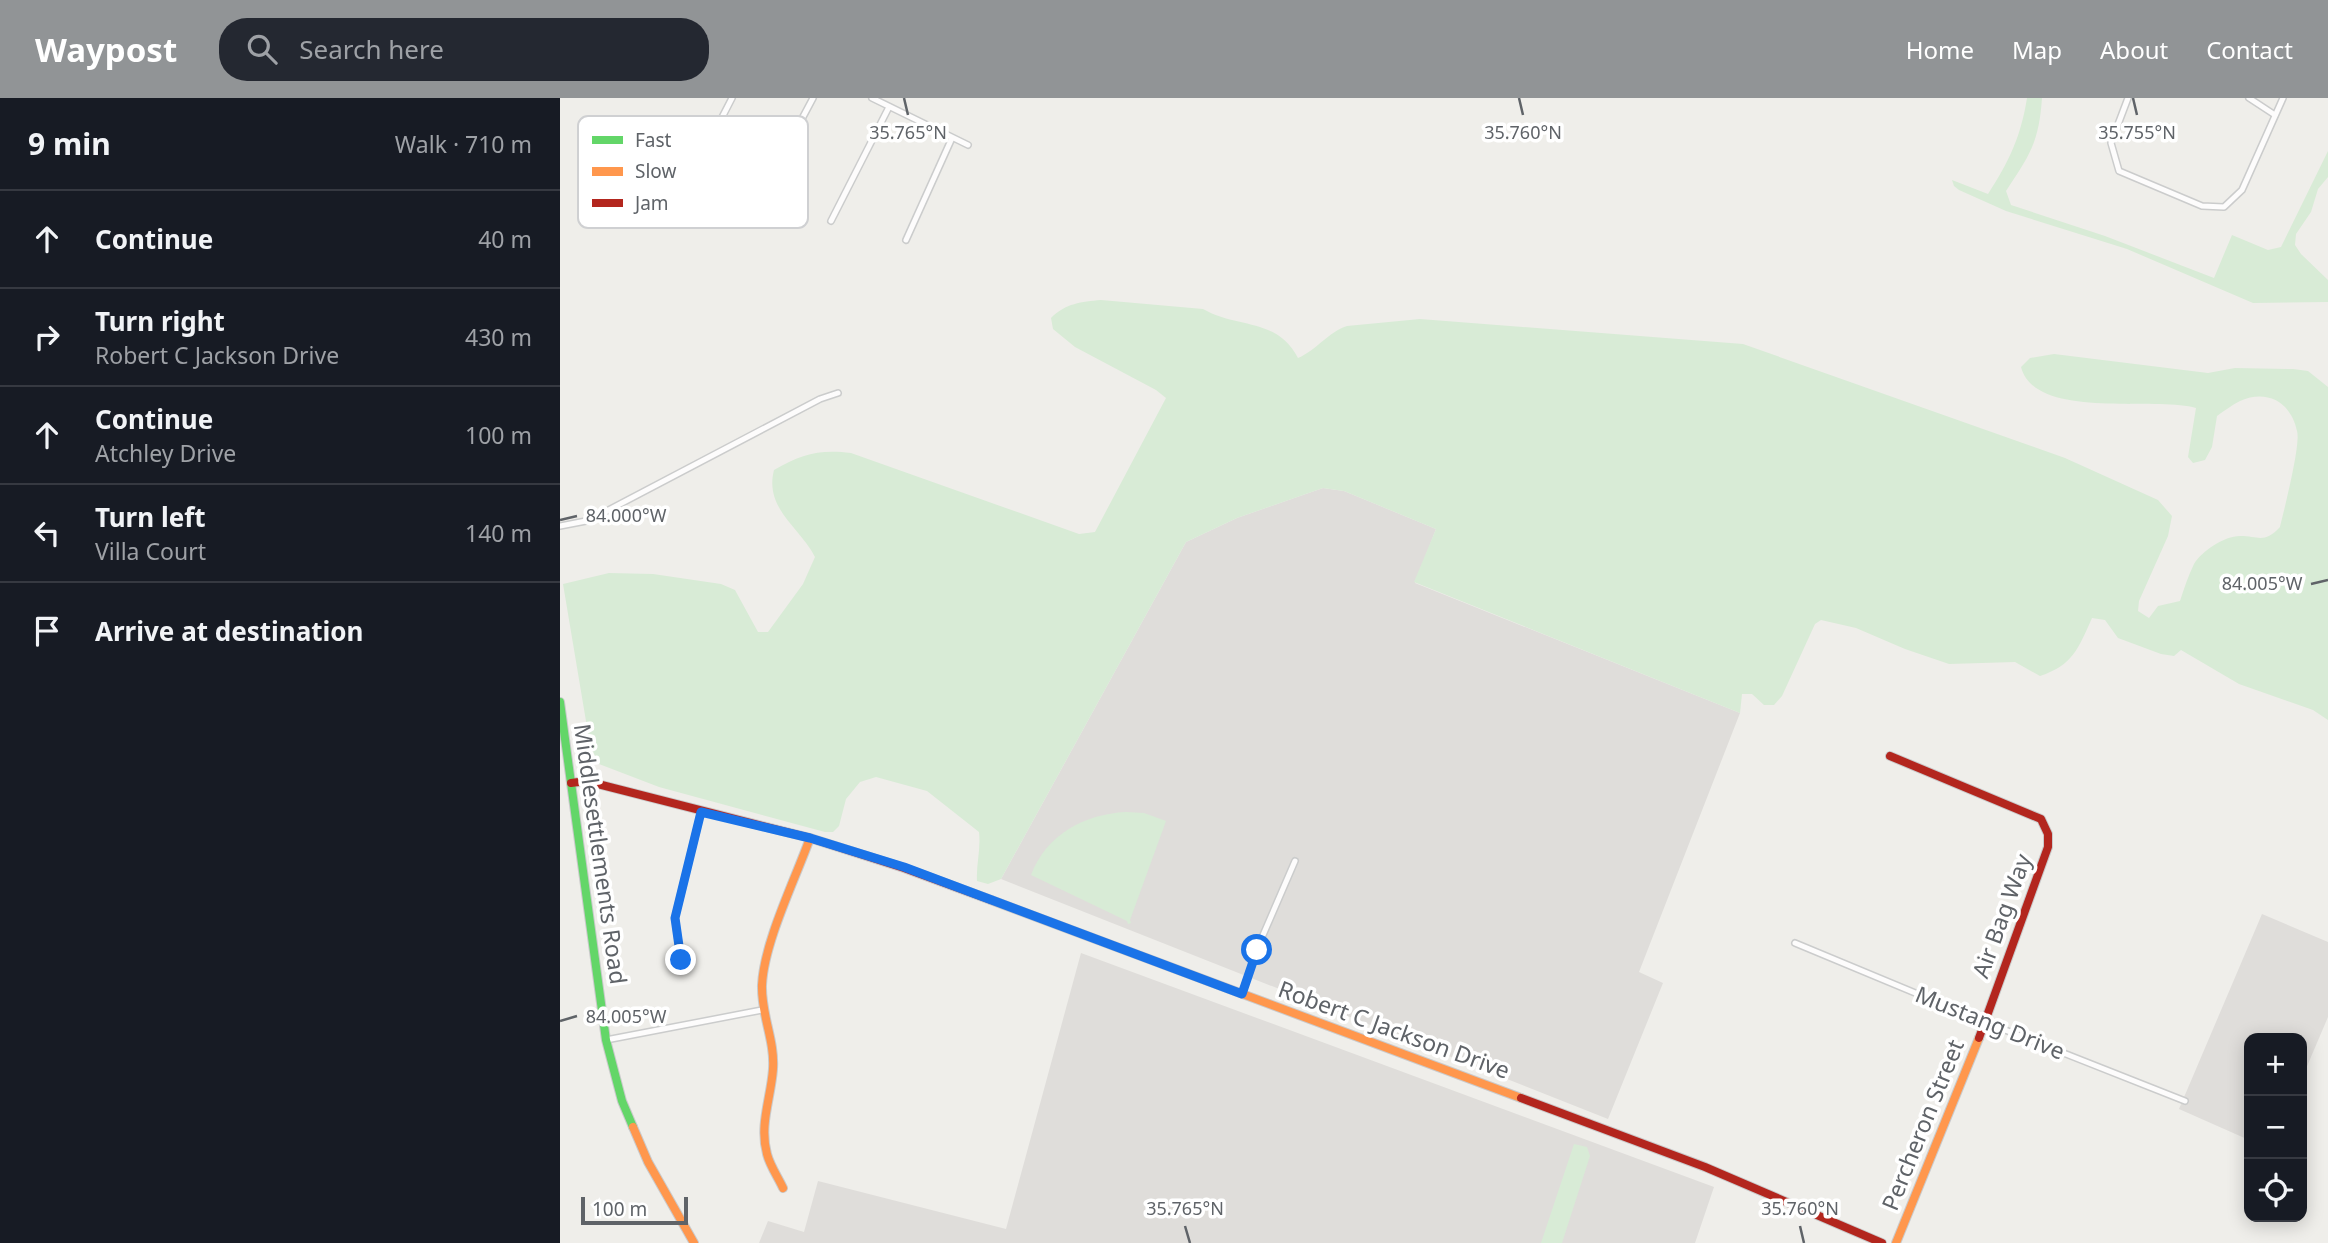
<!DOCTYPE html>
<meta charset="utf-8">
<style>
:root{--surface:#171b24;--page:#242831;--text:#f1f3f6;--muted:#9ea1a6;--line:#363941;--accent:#919496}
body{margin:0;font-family:"Noto Sans",sans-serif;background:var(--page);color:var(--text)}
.controls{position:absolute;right:21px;bottom:21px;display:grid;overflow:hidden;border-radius:14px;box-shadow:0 4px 18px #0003}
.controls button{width:63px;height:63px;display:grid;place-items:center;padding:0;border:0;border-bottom:2px solid var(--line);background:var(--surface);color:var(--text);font:35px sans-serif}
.scale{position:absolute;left:21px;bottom:18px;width:107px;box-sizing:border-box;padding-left:7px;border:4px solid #5f6368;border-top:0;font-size:19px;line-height:24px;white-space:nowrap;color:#5f6368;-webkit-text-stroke:5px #fff;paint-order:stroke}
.stop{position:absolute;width:21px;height:21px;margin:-16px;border:5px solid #1a73e8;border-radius:50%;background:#fff}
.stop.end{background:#1a73e8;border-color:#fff;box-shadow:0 2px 7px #0008}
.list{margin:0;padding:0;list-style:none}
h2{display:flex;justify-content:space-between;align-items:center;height:91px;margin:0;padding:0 28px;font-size:30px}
h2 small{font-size:23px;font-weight:400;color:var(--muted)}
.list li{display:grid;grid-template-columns:46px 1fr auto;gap:21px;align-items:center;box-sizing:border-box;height:98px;padding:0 28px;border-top:2px solid var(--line)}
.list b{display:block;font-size:26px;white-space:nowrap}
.list p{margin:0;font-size:23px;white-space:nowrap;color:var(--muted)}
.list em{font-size:23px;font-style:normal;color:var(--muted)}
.icon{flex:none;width:38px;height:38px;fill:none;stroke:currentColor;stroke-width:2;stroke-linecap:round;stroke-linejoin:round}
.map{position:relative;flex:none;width:1768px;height:1145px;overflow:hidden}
header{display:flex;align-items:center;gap:42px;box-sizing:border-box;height:98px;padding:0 35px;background:var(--accent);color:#fff}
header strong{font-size:33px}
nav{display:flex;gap:38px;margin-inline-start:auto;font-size:24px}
.search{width:490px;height:63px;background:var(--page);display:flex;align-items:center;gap:18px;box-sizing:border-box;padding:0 24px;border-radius:28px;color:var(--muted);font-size:26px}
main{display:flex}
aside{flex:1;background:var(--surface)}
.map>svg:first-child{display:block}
.industrial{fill:#dfddda}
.green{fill:#d8ebd6}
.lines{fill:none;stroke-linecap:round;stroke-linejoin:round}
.street-casing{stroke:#cbcccc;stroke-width:8}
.fast-casing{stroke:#cacacb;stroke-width:10}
.slow-casing{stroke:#cacacb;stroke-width:10}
.jam-casing{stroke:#cacacb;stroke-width:10}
.street{stroke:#fdfcfc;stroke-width:5}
.fast{stroke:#63d668;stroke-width:8}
.slow{stroke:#ff974d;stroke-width:8}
.jam{stroke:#b3261e;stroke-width:8}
.route{stroke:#1a73e8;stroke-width:9}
.ticks{fill:none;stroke:#5f6368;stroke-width:2.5}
.labels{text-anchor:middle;stroke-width:7;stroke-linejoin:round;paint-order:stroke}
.street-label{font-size:23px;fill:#5f6368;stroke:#fff}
.key{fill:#fff;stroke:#cfd0d2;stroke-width:2}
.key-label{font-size:19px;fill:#5f6368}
.ticks-label{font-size:18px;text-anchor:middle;fill:#5f6368;stroke:#fff;stroke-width:7;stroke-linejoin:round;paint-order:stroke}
</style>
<header>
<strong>Waypost</strong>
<div class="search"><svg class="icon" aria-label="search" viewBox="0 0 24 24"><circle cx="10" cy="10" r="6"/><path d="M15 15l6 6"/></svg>Search here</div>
<nav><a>Home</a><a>Map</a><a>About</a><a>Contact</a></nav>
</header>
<main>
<aside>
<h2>9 min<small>Walk · 710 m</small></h2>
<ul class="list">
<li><svg class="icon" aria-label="ahead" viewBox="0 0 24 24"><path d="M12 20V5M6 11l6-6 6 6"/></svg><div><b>Continue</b></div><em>40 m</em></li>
<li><svg class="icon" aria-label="right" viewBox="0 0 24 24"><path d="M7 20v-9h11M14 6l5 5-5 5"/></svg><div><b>Turn right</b><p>Robert C Jackson Drive</p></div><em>430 m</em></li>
<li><svg class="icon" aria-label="ahead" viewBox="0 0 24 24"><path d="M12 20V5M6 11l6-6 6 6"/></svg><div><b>Continue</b><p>Atchley Drive</p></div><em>100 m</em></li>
<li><svg class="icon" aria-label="left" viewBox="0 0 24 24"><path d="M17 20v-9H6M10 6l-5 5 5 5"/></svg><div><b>Turn left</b><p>Villa Court</p></div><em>140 m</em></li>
<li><svg class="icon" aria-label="arrive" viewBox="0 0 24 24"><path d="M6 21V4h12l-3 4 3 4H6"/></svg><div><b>Arrive at destination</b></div></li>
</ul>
</aside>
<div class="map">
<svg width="1768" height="1145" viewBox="0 0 1768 1145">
<rect width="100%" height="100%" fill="#efeeea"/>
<g class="industrial">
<path d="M763,390L784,393L876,431L855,485L1180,615L1079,874L1103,885L1048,1021L441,781L626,444L677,420Z"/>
<path d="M1702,816L1768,844V919L1742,980V940H1689V1042L1619,1011Z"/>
<path d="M521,855L1154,1089L1135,1145H199L208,1123L244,1134L258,1083L446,1131Z"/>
</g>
<g class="green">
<path d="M1467,0H1482C1479,44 1470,57 1446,93L1451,107L1545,138L1654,180L1672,137L1708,152L1721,149L1768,53V79L1758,91L1751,114L1736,136L1735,147L1741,156L1768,182V204L1693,205L1567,151L1446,113L1399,92L1394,88L1392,82L1428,96C1449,64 1461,38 1467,0Z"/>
<path d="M541,202L643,211C678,231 716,219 738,260C757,252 768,234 787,228L860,221L1183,246L1505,360L1598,402L1612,418L1608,438L1579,503L1578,513L1589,520L1598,508L1620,503C1624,491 1628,478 1634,466C1642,453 1664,438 1680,438C1699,438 1704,446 1720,429C1724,412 1741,346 1737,333C1731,304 1707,291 1680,303C1672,307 1664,313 1657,318L1652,349L1645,362L1633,365L1628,359L1636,310C1595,298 1475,323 1461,269L1470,260L1494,256L1648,275L1675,270L1733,271L1748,273L1768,289V622L1753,612L1679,586L1621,552L1614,558L1601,556L1558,540L1545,522L1532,520C1518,551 1513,567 1480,578L1455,564L1389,566L1345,551L1296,530L1261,522L1255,526L1222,598L1214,607H1204L1192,596H1182L1180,615L854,484L876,431L784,393L763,390L677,420L626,444L441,781L428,786L417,783C416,767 421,751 419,734L367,693L316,679L300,684L286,701L279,728L273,734H265L99,689L39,666L30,647L3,486L49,475L93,476L161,486L175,492L198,534H208L243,486L255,459C240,429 204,411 214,372C241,356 260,351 291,355L519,436L535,434L606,300L596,292L515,249L493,231L491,220C506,205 521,204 541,202Z"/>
<path d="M566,714L584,715L606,723L570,822L571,825L568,826L567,823L471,777C486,737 524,716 566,714Z"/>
<path d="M1014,1046L1027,1049L1030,1058L1002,1145H981Z"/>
</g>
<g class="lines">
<g class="street-casing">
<g id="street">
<path d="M312,0L408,47"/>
<path d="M1568,0L1551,45L1559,73L1642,108L1664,109L1682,92L1723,0"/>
<path d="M1689,0L1715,17"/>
<path d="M137,68L172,0"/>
<path d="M203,94L253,0"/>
<path d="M271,123L329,9"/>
<path d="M346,142L392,40"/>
<path d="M0,428L26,423L41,416L260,301L278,295"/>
<path d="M1235,845L1425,924L1625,1003"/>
<path d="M121,862L115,820L141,714"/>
<path d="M682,896L697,851L735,763"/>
<path d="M46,942L202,912"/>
</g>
</g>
<g class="fast-casing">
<path id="fast" d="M0,604L46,942L62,1003L73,1029"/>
</g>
<g class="slow-casing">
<g id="slow">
<path d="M431,802L961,1000"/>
<path d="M73,1029L88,1064L134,1145"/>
<path d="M223,1090C218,1079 210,1068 207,1056C199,1027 211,1000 213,971C215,942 201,917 202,887C204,844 235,782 250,740"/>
<path d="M1336,1145L1419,940"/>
</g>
</g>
<g class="jam-casing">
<g id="jam">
<path d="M1330,658L1481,721L1488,736V749L1419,940"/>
<path d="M11,685L26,683L250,740L344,770L431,802"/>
<path d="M961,1000L1145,1069L1322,1145"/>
</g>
</g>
<use href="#street" class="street"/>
<use href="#fast" class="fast"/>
<use href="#slow" class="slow"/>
<use href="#jam" class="jam"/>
</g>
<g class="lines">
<path class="route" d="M121,862L115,820L141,714L250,740L344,769L682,896L697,852"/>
</g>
<path class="ticks" d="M344,0L348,17M959,0L963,17M1573,0L1577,17M0,422L17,418M1751,486L1768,482M0,923L17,918M625,1128L630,1145M1240,1128L1244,1145"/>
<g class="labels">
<g class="street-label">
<text transform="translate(40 756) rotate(82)" y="8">Middlesettlements Road</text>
<text transform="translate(1442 818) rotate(-70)" y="8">Air Bag Way</text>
<text transform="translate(1430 925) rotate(22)" y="8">Mustang Drive</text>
<text transform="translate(834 932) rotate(20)" y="8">Robert C Jackson Drive</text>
<text transform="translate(1363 1027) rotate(-68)" y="8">Percheron Street</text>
</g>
</g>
<rect x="18" y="18" width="230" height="112" rx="10" class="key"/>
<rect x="32" y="38" width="31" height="8" fill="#63d668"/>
<rect x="32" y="69" width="31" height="9" fill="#ff974d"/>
<rect x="32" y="101" width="31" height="8" fill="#b3261e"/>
<g class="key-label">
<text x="75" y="49">Fast</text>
<text x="75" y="80">Slow</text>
<text x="75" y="112">Jam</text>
</g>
<g class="ticks-label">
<text x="1577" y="41">35.755°N</text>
<text x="348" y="41">35.765°N</text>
<text x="963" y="41">35.760°N</text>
<text x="66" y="424">84.000°W</text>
<text x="1702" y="492">84.005°W</text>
<text x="66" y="925">84.005°W</text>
<text x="625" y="1117">35.765°N</text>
<text x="1240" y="1117">35.760°N</text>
</g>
</svg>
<div class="controls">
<button>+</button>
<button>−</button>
<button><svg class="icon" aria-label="locate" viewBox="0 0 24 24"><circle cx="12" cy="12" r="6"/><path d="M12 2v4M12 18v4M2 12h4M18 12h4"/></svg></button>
</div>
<div class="scale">100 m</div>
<div class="stop" style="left:697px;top:852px"></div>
<div class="stop end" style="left:121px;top:862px"></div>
</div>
</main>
